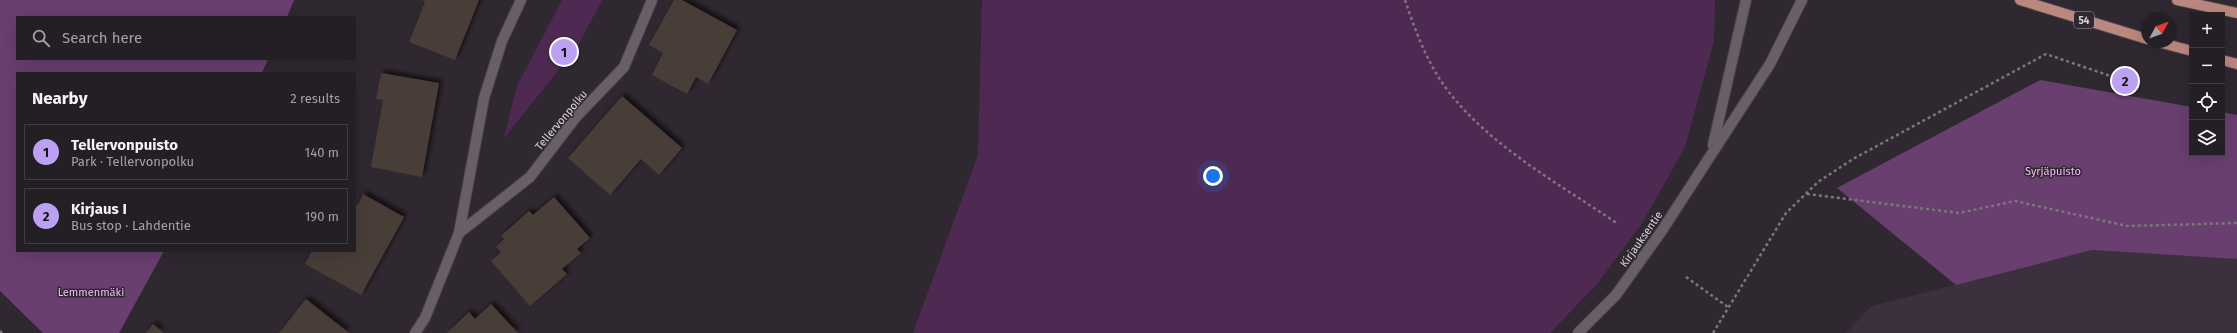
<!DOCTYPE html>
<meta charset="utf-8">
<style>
:root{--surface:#241e25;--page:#302b32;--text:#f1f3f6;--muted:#a3a2a7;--line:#413c42;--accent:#bca0f2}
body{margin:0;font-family:"Fira Sans",sans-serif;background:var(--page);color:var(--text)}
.controls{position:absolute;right:12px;top:12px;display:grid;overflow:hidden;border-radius:0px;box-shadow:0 4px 16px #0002}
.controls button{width:36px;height:36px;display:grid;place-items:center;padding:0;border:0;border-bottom:1px solid var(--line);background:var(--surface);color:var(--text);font:20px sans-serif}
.compass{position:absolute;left:2141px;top:12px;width:36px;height:36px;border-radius:50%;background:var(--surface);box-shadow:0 4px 16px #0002;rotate:49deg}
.you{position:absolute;left:1213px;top:176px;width:14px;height:14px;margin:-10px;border:3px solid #fff;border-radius:50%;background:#1a73e8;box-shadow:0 0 0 6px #1a73e833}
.badge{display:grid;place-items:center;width:26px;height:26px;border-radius:50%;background:var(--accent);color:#111;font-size:13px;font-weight:700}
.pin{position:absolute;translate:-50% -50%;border:2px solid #fff;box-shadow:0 1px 4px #0006}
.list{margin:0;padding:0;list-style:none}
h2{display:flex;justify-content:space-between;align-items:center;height:52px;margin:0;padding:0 16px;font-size:17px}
h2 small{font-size:13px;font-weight:400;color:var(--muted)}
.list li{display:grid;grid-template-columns:26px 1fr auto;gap:12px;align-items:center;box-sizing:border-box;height:56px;margin:0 8px 8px;padding:0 8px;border:1px solid var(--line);border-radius:0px}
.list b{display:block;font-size:15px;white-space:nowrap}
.list p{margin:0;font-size:13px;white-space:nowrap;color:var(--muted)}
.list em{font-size:13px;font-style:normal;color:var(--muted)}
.icon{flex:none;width:22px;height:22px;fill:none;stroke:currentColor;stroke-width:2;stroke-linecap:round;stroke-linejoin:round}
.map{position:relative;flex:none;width:2237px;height:333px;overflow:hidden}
.search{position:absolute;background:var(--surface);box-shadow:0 4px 16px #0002;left:16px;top:16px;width:340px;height:44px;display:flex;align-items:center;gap:10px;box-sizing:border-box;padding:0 14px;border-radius:0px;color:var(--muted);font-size:15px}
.panel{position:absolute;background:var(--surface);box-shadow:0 4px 16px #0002;left:16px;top:72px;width:340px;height:180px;border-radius:0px}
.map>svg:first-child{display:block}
.built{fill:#3c303e}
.green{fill:#4e2a53}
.forest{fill:#683f6f}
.building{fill:#493c38;filter:url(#shadow)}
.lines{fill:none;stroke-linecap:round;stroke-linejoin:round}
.minor-casing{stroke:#4a434b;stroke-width:12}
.major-casing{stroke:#4a434b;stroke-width:12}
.path{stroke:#7d767e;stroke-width:2.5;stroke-dasharray:3 3;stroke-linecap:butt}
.minor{stroke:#685f69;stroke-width:10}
.major{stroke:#bb887f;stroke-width:10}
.labels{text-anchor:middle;stroke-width:3;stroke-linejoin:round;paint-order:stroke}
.shield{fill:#302831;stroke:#a6a0a7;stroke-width:1}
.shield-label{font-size:10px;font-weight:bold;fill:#d9d4da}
.street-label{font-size:11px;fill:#d9d4da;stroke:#302831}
.park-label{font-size:11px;fill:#f1bef9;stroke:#302831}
</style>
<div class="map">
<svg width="2237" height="333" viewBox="0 0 2237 333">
<defs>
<filter id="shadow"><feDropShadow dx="3.5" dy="-3.5" stdDeviation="2" flood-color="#0009"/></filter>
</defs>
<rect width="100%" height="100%" fill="#302831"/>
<path class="built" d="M2092,250L2237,259V333H1846L1872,306Z"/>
<g class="green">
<path d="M562,0H602L577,47L504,138L517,86Z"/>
<path d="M982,0H1715L1714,41L1685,147L1641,225L1597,284L1550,333H913L978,155Z"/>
</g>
<g class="forest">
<path d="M0,0H294L287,17H17V59H268L262,73H17V251H164L119,333H43L0,291Z"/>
<path d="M2040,80L2192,107V153H2222V112L2237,115V259L2092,250L1956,285L1837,188Z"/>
</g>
<g class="building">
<path d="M423,0H479L455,60L409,42L425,2Z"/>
<path d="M674,0H682L737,30L708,84L696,77L687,94L652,75L663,53L649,45Z"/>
<path d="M381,73L439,83L422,177L371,167L383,100L376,99Z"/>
<path d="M622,96L682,148L659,175L641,159L610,195L568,158Z"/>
<path d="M363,194L404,217L361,295L305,264L312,251H355V203L358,205Z"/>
<path d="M554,197L590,238L577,249L581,253L562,269L567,274L530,306L491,261L501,252L496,247L504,239L501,236L529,211L533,215Z"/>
<path d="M306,299L349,333H279Z"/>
<path d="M491,304L518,333H447L469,312L475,319Z"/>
<path d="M153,324L164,333H146Z"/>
</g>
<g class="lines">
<g class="minor-casing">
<g id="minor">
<path d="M1713,145L1746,0"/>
<path d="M459,233L530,177L576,117L624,67L652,0"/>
<path d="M415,333L425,318L459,233L484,98L502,41L521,0"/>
<path d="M1578,333L1616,295L1661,232L1770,64L1802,0"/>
</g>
</g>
<g class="major-casing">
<g id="major">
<path d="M2020,0L2147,39"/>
<path d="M2177,0L2237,13"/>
<path d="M2158,42L2192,51"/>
<path d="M2222,60L2237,64"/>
</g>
</g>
<g class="path">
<path d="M1405,0C1414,27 1425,57 1441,81C1482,142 1558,183 1618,224"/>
<path d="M1807,194L1959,213L2015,201L2127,226L2237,223"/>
<path d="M1686,277L1728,307"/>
<path d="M0,331L2,333"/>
<path d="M1713,333L1786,213L1818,182L1853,159L2046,54L2125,81"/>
</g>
<use href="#minor" class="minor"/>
<use href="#major" class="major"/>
</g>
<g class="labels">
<rect class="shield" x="2074" y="12" width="20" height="16" rx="3"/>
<g class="shield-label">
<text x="2084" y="24">54</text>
</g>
<g class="street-label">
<text transform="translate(561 120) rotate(-50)" y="4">Tellervonpolku</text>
<text transform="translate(1641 239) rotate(-55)" y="4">Kirjauksentie</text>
</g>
<g class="park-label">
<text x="2053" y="175">Syrjäpuisto</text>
<text x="91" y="296">Lemmenmäki</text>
</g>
</g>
</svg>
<div class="controls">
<button>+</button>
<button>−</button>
<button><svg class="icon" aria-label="locate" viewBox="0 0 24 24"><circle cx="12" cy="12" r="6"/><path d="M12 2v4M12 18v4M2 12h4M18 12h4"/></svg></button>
<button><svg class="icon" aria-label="layers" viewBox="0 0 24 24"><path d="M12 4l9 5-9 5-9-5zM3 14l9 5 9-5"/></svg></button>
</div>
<svg class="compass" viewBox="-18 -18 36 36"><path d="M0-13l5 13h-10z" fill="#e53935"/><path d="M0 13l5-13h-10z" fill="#a3a2a7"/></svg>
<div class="you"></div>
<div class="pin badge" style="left:564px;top:52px">1</div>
<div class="pin badge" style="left:2125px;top:81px">2</div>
<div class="search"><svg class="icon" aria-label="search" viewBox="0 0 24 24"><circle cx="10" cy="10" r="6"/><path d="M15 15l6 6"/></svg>Search here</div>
<section class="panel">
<h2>Nearby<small>2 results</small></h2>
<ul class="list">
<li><span class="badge">1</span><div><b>Tellervonpuisto</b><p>Park · Tellervonpolku</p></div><em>140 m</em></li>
<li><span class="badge">2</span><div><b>Kirjaus I</b><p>Bus stop · Lahdentie</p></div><em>190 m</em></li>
</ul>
</section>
</div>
